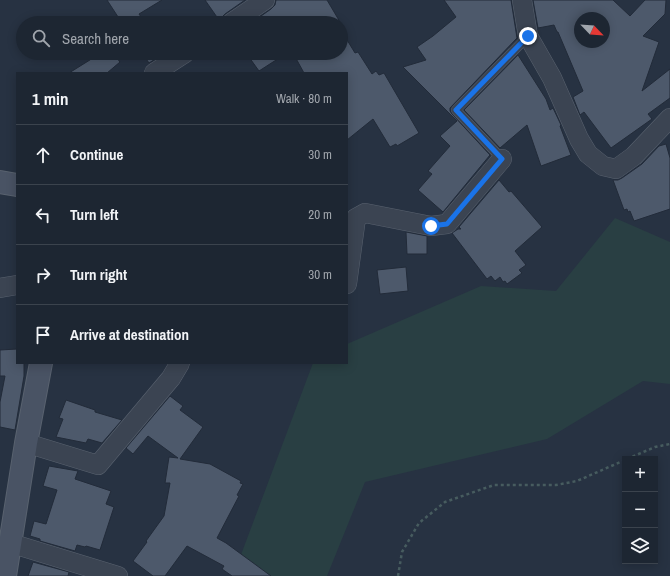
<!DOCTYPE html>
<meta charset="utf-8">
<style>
:root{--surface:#1d2632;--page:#2a323e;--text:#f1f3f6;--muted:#a0a5ac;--line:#3b434d}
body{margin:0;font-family:"Archivo Narrow",sans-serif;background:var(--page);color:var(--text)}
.controls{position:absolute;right:12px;bottom:12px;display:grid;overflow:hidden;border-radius:0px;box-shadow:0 2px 10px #0003}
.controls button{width:36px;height:36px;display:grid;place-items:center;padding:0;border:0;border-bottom:1px solid var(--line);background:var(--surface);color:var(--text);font:20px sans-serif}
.compass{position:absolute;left:574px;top:12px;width:36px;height:36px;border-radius:50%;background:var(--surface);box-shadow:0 2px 10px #0003;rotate:115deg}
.stop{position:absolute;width:12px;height:12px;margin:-9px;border:3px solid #1a73e8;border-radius:50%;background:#fff}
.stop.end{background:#1a73e8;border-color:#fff;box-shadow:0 1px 4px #0008}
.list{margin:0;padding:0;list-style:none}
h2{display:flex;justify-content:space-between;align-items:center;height:52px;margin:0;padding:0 16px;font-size:17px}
h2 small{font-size:13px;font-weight:400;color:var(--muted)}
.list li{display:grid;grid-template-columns:26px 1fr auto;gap:12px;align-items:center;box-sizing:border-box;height:60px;padding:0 16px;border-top:1px solid var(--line)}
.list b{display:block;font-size:15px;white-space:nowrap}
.list em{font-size:13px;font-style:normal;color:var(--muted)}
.icon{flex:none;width:22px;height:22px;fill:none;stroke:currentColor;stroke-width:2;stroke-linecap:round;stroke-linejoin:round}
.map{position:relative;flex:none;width:670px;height:576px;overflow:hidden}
.search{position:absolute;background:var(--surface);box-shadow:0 2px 10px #0003;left:16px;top:16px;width:332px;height:44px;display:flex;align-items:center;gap:10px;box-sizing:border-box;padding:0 14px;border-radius:22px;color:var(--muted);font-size:15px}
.panel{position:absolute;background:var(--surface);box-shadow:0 2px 10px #0003;left:16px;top:72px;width:332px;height:292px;border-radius:0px}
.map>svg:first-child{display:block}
.green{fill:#293f43}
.building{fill:#4d596b;stroke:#222b39;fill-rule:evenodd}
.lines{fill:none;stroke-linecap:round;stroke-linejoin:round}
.lane-casing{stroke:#59626f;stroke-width:10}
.street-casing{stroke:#59626f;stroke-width:20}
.secondary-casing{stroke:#59626f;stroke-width:24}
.path{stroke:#475c5f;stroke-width:2.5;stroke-dasharray:3 3;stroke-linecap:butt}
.lane{stroke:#3b4452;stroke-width:9}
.street{stroke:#3b4452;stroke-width:19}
.secondary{stroke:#495364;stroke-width:22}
.route{stroke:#1a73e8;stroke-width:5}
</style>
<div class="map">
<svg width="670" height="576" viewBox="0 0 670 576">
<rect width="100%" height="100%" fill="#273242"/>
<path class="green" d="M615,218L670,242V384L643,381L547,439L365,482L327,576H233L313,363H347V344L481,286L556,291Z"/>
<g class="building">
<path d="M107,0H162L139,14L145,23H122Z"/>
<path d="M205,0H245L225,14L219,20Z"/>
<path d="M276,0H327L340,22L337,23H251L271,9L275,5Z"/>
<path d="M444,0H511L517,38L450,108V111L452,114L490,155L443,212L418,190L432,174L428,171L450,146L440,136L457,121L403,67L426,60L417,47L433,36L456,17Z"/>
<path d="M533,0H613L630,16L645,0H666L665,14L643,36L659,42L642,91L670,69V98L648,114L652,119L611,148L584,112L580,115L573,97L583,91L558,32H557L554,25L538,28ZM580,18H604V42H580Z"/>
<path d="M341,30L355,53L358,52L372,74L376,71L379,75L384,73L419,133L397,146L396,144L390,147L373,119L347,140V73H304L293,53H341Z"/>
<path d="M101,53H113L120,62L107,73H69Z"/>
<path d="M142,53H165L149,63Z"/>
<path d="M246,53H287L259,71Z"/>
<path d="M518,55L546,99L550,110L553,108L561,125L560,126L571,155L541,166L527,125L500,148L464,110Z"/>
<path d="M666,144L670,158V209L634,221L630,211L628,212L627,209L624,210L613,180H618L622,178L642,164L659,146Z"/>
<path d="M499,180L509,192L511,191L542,227L515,251L526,265L519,270L522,273L507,284L505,281L503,282L500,277L495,281L491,276L487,279L452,233L458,229H461L459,227Z"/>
<path d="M406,232L427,236V254H407Z"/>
<path d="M406,267L408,291L380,294L377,270Z"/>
<path d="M17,349V363H24V376L15,430L0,427V402L5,376H0V350Z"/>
<path d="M170,396L183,406L180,410L203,427L180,459L210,464L241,481L240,483L243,484L237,495L239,496L217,538L226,543L271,576H232L222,569L224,566L187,546L165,576H153L133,561L147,542L146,541L164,516L170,483H165L169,457L178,458L148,436L133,454L126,448Z"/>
<path d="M66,400L95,410V412L122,420L102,443L88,439L86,443L56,437L63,419L59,418Z"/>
<path d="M49,466L78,471L75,479L111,491L106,504L114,507L100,550L86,546L85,547L77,545L75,551L40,541V539L30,536L34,521L46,524L57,490L43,486Z"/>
<path d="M33,562L69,572L68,576H28Z"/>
</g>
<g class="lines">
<g class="lane-casing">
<path id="lane" d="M502,159L456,110L528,36"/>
</g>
<g class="street-casing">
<g id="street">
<path d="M522,0L528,36L552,78L579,139L588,154L603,166L616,169L634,156L670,118"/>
<path d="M231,23L265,0"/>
<path d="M154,73L185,53"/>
<path d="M347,284L356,218L365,213L431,226L447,224L502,159"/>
<path d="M0,288L17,285"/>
<path d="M26,443L98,465L171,378L180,363"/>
<path d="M10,543L118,576"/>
</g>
</g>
<g class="secondary-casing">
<g id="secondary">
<path d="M0,182L17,185"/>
<path d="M5,576L26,443L41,363"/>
</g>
</g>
<g class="path">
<path d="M627,459L655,447L670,444"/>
<path d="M398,576L402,552L419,523L445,502L494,485H556L577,481L625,460"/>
</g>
<use href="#lane" class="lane"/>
<use href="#street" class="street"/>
<use href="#secondary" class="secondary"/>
</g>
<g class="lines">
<path class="route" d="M431,226L447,224L502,159L456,110L528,36"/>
</g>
</svg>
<div class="controls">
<button>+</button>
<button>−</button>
<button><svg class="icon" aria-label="layers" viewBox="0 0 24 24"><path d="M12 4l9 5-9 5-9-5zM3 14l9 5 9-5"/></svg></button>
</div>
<svg class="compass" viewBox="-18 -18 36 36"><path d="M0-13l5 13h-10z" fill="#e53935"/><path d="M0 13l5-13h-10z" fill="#a0a5ac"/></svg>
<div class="stop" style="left:431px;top:226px"></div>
<div class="stop end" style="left:528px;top:36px"></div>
<div class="search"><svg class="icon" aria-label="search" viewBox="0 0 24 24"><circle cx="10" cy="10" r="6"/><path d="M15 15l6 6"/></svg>Search here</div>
<section class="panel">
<h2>1 min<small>Walk · 80 m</small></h2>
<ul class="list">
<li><svg class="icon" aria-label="ahead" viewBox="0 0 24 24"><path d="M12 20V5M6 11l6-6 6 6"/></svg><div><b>Continue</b></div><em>30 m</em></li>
<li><svg class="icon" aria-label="left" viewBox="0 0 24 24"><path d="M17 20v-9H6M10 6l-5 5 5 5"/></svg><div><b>Turn left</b></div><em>20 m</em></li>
<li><svg class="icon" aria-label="right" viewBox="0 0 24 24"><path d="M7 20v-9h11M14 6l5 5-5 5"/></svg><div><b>Turn right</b></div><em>30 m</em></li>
<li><svg class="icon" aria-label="arrive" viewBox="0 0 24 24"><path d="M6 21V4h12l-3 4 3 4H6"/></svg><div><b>Arrive at destination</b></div></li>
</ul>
</section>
</div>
